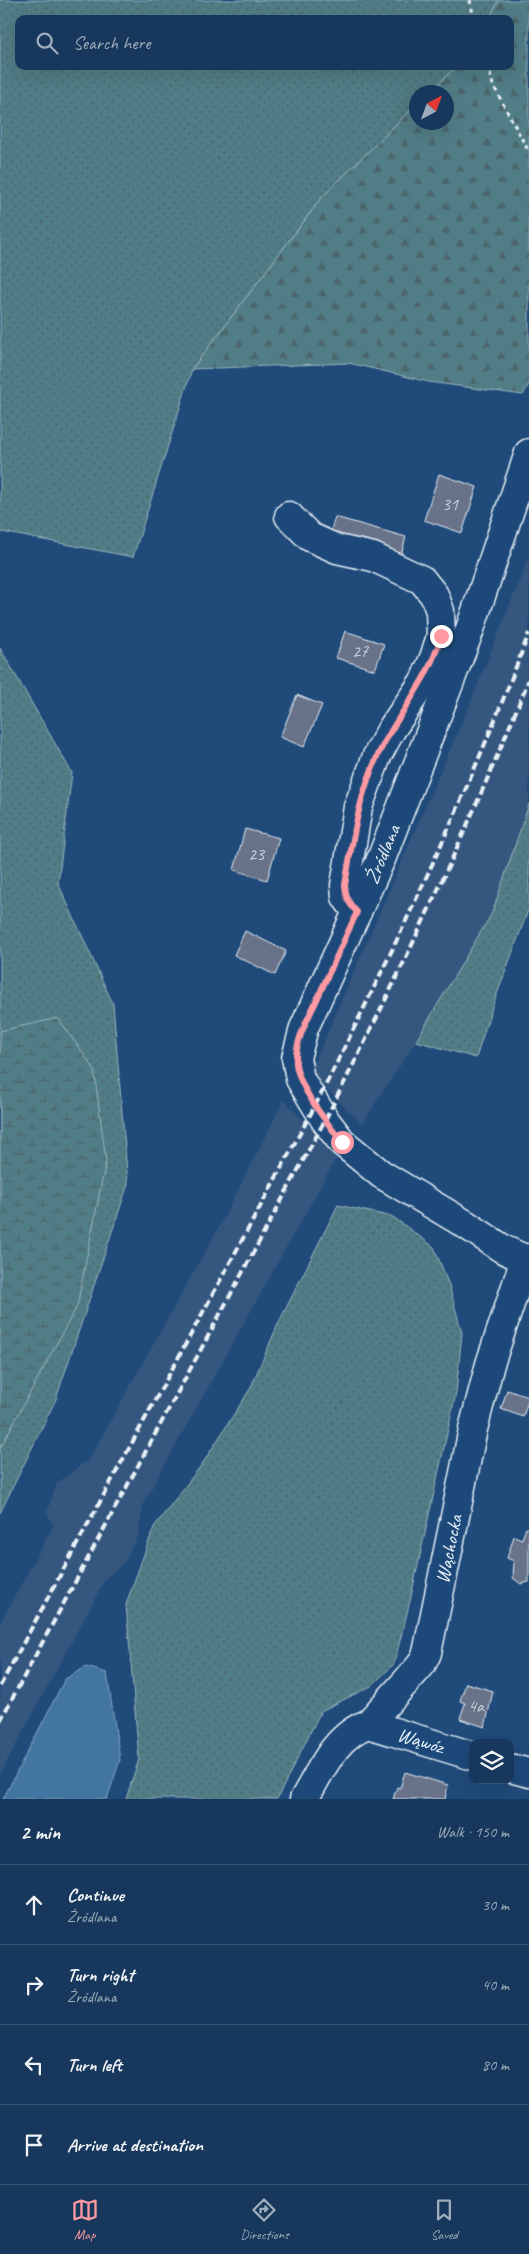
<!DOCTYPE html>
<meta charset="utf-8">
<style>
:root{--surface:#17385c;--page:#244365;--text:#f1f3f6;--muted:#9eacbb;--line:#365272;--accent:#ff9aa2}
body{margin:0;font-family:Caveat,sans-serif;background:var(--page);color:var(--text)}
.controls{position:absolute;right:15px;bottom:15px;display:grid;overflow:hidden;border-radius:10px;box-shadow:0 5px 20px #0002}
.controls button{width:45px;height:45px;display:grid;place-items:center;padding:0;border:0;border-bottom:1px solid var(--line);background:var(--surface);color:var(--text);font:25px sans-serif}
.compass{position:absolute;left:409px;top:85px;width:45px;height:45px;border-radius:50%;background:var(--surface);box-shadow:0 5px 20px #0002;rotate:41deg}
.stop{position:absolute;width:15px;height:15px;margin:-11px;border:4px solid #ff9aa2;border-radius:50%;background:#fff}
.stop.end{background:#ff9aa2;border-color:#fff;box-shadow:0 1px 5px #0008}
.list{margin:0;padding:0;list-style:none}
h2{display:flex;justify-content:space-between;align-items:center;height:65px;margin:0;padding:0 20px;font-size:21px}
h2 small{font-size:16px;font-weight:400;color:var(--muted)}
.list li{display:grid;grid-template-columns:32px 1fr auto;gap:15px;align-items:center;box-sizing:border-box;height:80px;padding:0 20px;border-top:1px solid var(--line)}
.list b{display:block;font-size:19px;white-space:nowrap}
.list p{margin:0;font-size:16px;white-space:nowrap;color:var(--muted)}
.list em{font-size:16px;font-style:normal;color:var(--muted)}
.icon{flex:none;width:28px;height:28px;fill:none;stroke:currentColor;stroke-width:2;stroke-linecap:round;stroke-linejoin:round}
.map{position:relative;flex:none;width:529px;height:1799px;overflow:hidden}
.search{position:absolute;background:var(--surface);box-shadow:0 5px 20px #0002;left:15px;right:15px;top:15px;height:55px;display:flex;align-items:center;gap:12px;box-sizing:border-box;padding:0 18px;border-radius:10px;color:var(--muted);font-size:19px}
.sheet{height:385px;background:var(--surface)}
nav{display:flex;justify-content:space-around;align-items:center;box-sizing:border-box;height:70px;border-top:1px solid var(--line);background:var(--surface);font-size:14px;color:var(--muted)}
nav a{display:grid;justify-items:center;gap:2px}
nav .on{color:var(--accent)}
.map>svg:first-child{display:block}
.built{fill:#35567e}
.grass{fill:url(#grass-dots);stroke:#9cb7bf}
.forest{fill:url(#forest-firs);stroke:#9cb7bf}
.wetland{fill:url(#wetland-marsh);stroke:#9cb7bf}
.water{fill:#4375a0;stroke:#85a7c3}
.building{fill:#687288;stroke:#e8f1f8}
.lines{fill:none;stroke-linecap:round;stroke-linejoin:round}
.minor-casing{stroke:#e8f1f8;stroke-width:31}
.path{stroke:#e8f1f8;stroke-width:3;stroke-dasharray:4 4;stroke-linecap:butt}
.minor{stroke:#1f4a7a;stroke-width:28}
.rail{stroke:#e8f1f8;stroke-width:4;stroke-dasharray:8 4;stroke-linecap:butt}
.route{stroke:#ff9aa2;stroke-width:6}
.labels{text-anchor:middle;stroke-width:5;stroke-linejoin:round;paint-order:stroke}
.number-label{font-size:18px;fill:#c8d1dc}
.street-label{font-size:20px;fill:#e8f1f8;stroke:#1f4a7a}
</style>
<div class="map">
<svg width="529" height="1799" viewBox="0 0 529 1799">
<defs>
<pattern id="grass-dots" width="8" height="8" patternUnits="userSpaceOnUse" patternTransform="scale(1.25)"><rect width="8" height="8" fill="#517d86"/><path d="M2 2h.1M6 6h.1" fill="none" stroke="#4c656b" stroke-width="1.8" stroke-linecap="round"/></pattern>
<pattern id="forest-firs" width="22" height="20" patternUnits="userSpaceOnUse" patternTransform="scale(1.25)"><rect width="22" height="20" fill="#517d86"/><path d="M5 1l3.5 6h-7zM16 11l3.5 6h-7z" fill="#4c656b"/></pattern>
<pattern id="wetland-marsh" width="20" height="14" patternUnits="userSpaceOnUse" patternTransform="scale(1.25)"><rect width="20" height="14" fill="#517d86"/><path d="M1 5h8M5 5V1M11 12h8M15 12V8" fill="none" stroke="#4c656b"/></pattern>
</defs>
<rect width="100%" height="100%" fill="#1f4a7a"/>
<filter id="ink" filterUnits="userSpaceOnUse"><feTurbulence type="fractalNoise" baseFrequency=".02" numOctaves="2"/><feDisplacementMap in="SourceGraphic" scale="10" xChannelSelector="R" yChannelSelector="G"/><feConvolveMatrix kernelMatrix="1 2 1 2 8 2 1 2 1" color-interpolation-filters="sRGB"/></filter>
<g filter="url(#ink)">
<g class="built">
<path d="M529,557V804L492,913L416,1041L362,1124L310,1073L471,701Z"/>
<path d="M284,1100L338,1155L144,1502L138,1536L124,1563L106,1578L0,1775V1623L53,1526L47,1512L57,1483L89,1459L221,1223Z"/>
</g>
<g class="grass">
<path d="M0,0H499L489,19H19V66H457L430,92H416V105L323,196L192,369L133,557L2,532L0,537Z"/>
<path d="M0,648L72,773L58,883L113,1004L128,1184L56,1399L0,1513Z"/>
<path d="M529,804V908L490,1013L476,1058L416,1041L492,913Z"/>
<path d="M338,1205L393,1217L434,1247L449,1285L462,1333L456,1393L410,1601L394,1664L371,1686L321,1711L277,1799H126L139,1759L126,1604L154,1527L203,1463L250,1389L278,1324Z"/>
</g>
<path class="forest" d="M499,0H529V384L523,395L429,382L349,363L192,369L323,196L416,105V122H446V92H430L457,66H510V19H489Z"/>
<path class="wetland" d="M58,1018L94,1069L106,1161L77,1306L0,1448V1031Z"/>
<path class="water" d="M86,1667L107,1673L120,1760L107,1799H3L65,1679Z"/>
<g class="building">
<path d="M439,474L477,487L462,533L424,520Z"/>
<path d="M335,517L406,537L401,555L329,536Z"/>
<path d="M345,631L384,644L375,670L336,658Z"/>
<path d="M297,695L322,705L304,747L280,737Z"/>
<path d="M245,829L279,838L267,880L234,870Z"/>
<path d="M245,931L286,951L275,975L234,955Z"/>
<path d="M507,1390L529,1397L523,1417L501,1409Z"/>
<path d="M526,1528L529,1529V1582L521,1584L513,1578L514,1561L507,1558L514,1536L522,1539Z"/>
<path d="M466,1683L493,1691L485,1727L460,1719L465,1703L460,1701Z"/>
<path d="M405,1772L448,1785L445,1799H393L397,1787L400,1788Z"/>
</g>
<g class="lines">
<g class="minor-casing">
<g id="minor">
<path d="M529,453L469,632L382,857L304,1028L296,1058L300,1079L325,1120L342,1142L381,1174L465,1224L503,1249L525,1259L529,1258"/>
<path d="M289,516L310,537L337,549L373,557L422,580L434,595L440,611L441,636L434,658L424,681L391,730L377,756L358,807L345,885L346,897L357,912"/>
<path id="s1" d="M368,1724L473,1756"/>
<path d="M510,1768L529,1773"/>
<path id="s2" d="M304,1799C321,1771 335,1735 368,1724L421,1665L427,1653L473,1429L490,1364L525,1259"/>
</g>
</g>
<g class="path">
<path d="M470,0L474,19"/>
<path d="M488,66L493,85L529,152"/>
</g>
<use href="#minor" class="minor"/>
<g class="rail">
<path d="M0,1686L316,1104C394,950 468,795 529,633"/>
<path d="M0,1721L325,1120C400,975 468,830 529,679"/>
</g>
</g>
</g>
<g class="lines" filter="url(#ink)">
<path class="route" d="M342,1142C327,1123 299,1088 296,1064C294,1040 310,1016 319,995C332,967 344,940 357,912C348,903 346,897 345,885C353,839 358,798 378,755C397,714 429,681 441,636"/>
</g>
<g class="labels">
<g class="number-label">
<text x="450" y="510">31</text>
<text x="360" y="657">27</text>
<text x="256" y="860">23</text>
<text x="476" y="1712">4a</text>
</g>
<g class="street-label">
<text transform="translate(382 854) rotate(-67)" y="7">Źródlana</text>
<text dy="7" stroke="none"><textPath href="#s2" startOffset="300">Wąchocka</textPath></text>
<text dy="7" stroke="none"><textPath href="#s1" startOffset="55">Wąwóz</textPath></text>
</g>
</g>
</svg>
<div class="controls">
<button><svg class="icon" aria-label="layers" viewBox="0 0 24 24"><path d="M12 4l9 5-9 5-9-5zM3 14l9 5 9-5"/></svg></button>
</div>
<svg class="compass" viewBox="-18 -18 36 36"><path d="M0-13l5 13h-10z" fill="#e53935"/><path d="M0 13l5-13h-10z" fill="#9eacbb"/></svg>
<div class="stop" style="left:342px;top:1142px"></div>
<div class="stop end" style="left:441px;top:636px"></div>
<div class="search"><svg class="icon" aria-label="search" viewBox="0 0 24 24"><circle cx="10" cy="10" r="6"/><path d="M15 15l6 6"/></svg>Search here</div>
</div>
<section class="sheet">
<h2>2 min<small>Walk · 150 m</small></h2>
<ul class="list">
<li><svg class="icon" aria-label="ahead" viewBox="0 0 24 24"><path d="M12 20V5M6 11l6-6 6 6"/></svg><div><b>Continue</b><p>Źródlana</p></div><em>30 m</em></li>
<li><svg class="icon" aria-label="right" viewBox="0 0 24 24"><path d="M7 20v-9h11M14 6l5 5-5 5"/></svg><div><b>Turn right</b><p>Źródlana</p></div><em>40 m</em></li>
<li><svg class="icon" aria-label="left" viewBox="0 0 24 24"><path d="M17 20v-9H6M10 6l-5 5 5 5"/></svg><div><b>Turn left</b></div><em>80 m</em></li>
<li><svg class="icon" aria-label="arrive" viewBox="0 0 24 24"><path d="M6 21V4h12l-3 4 3 4H6"/></svg><div><b>Arrive at destination</b></div></li>
</ul>
</section>
<nav>
<a class="on"><svg class="icon" aria-label="map" viewBox="0 0 24 24"><path d="M3 6l6-2 6 2 6-2v14l-6 2-6-2-6 2zM9 4v14M15 6v14"/></svg>Map</a>
<a><svg class="icon" aria-label="directions" viewBox="0 0 24 24"><path d="M12 3l9 9-9 9-9-9zM9 14v-3h6M13 9l2 2-2 2"/></svg>Directions</a>
<a><svg class="icon" aria-label="saved" viewBox="0 0 24 24"><path d="M7 4h10v16l-5-4-5 4z"/></svg>Saved</a>
</nav>
